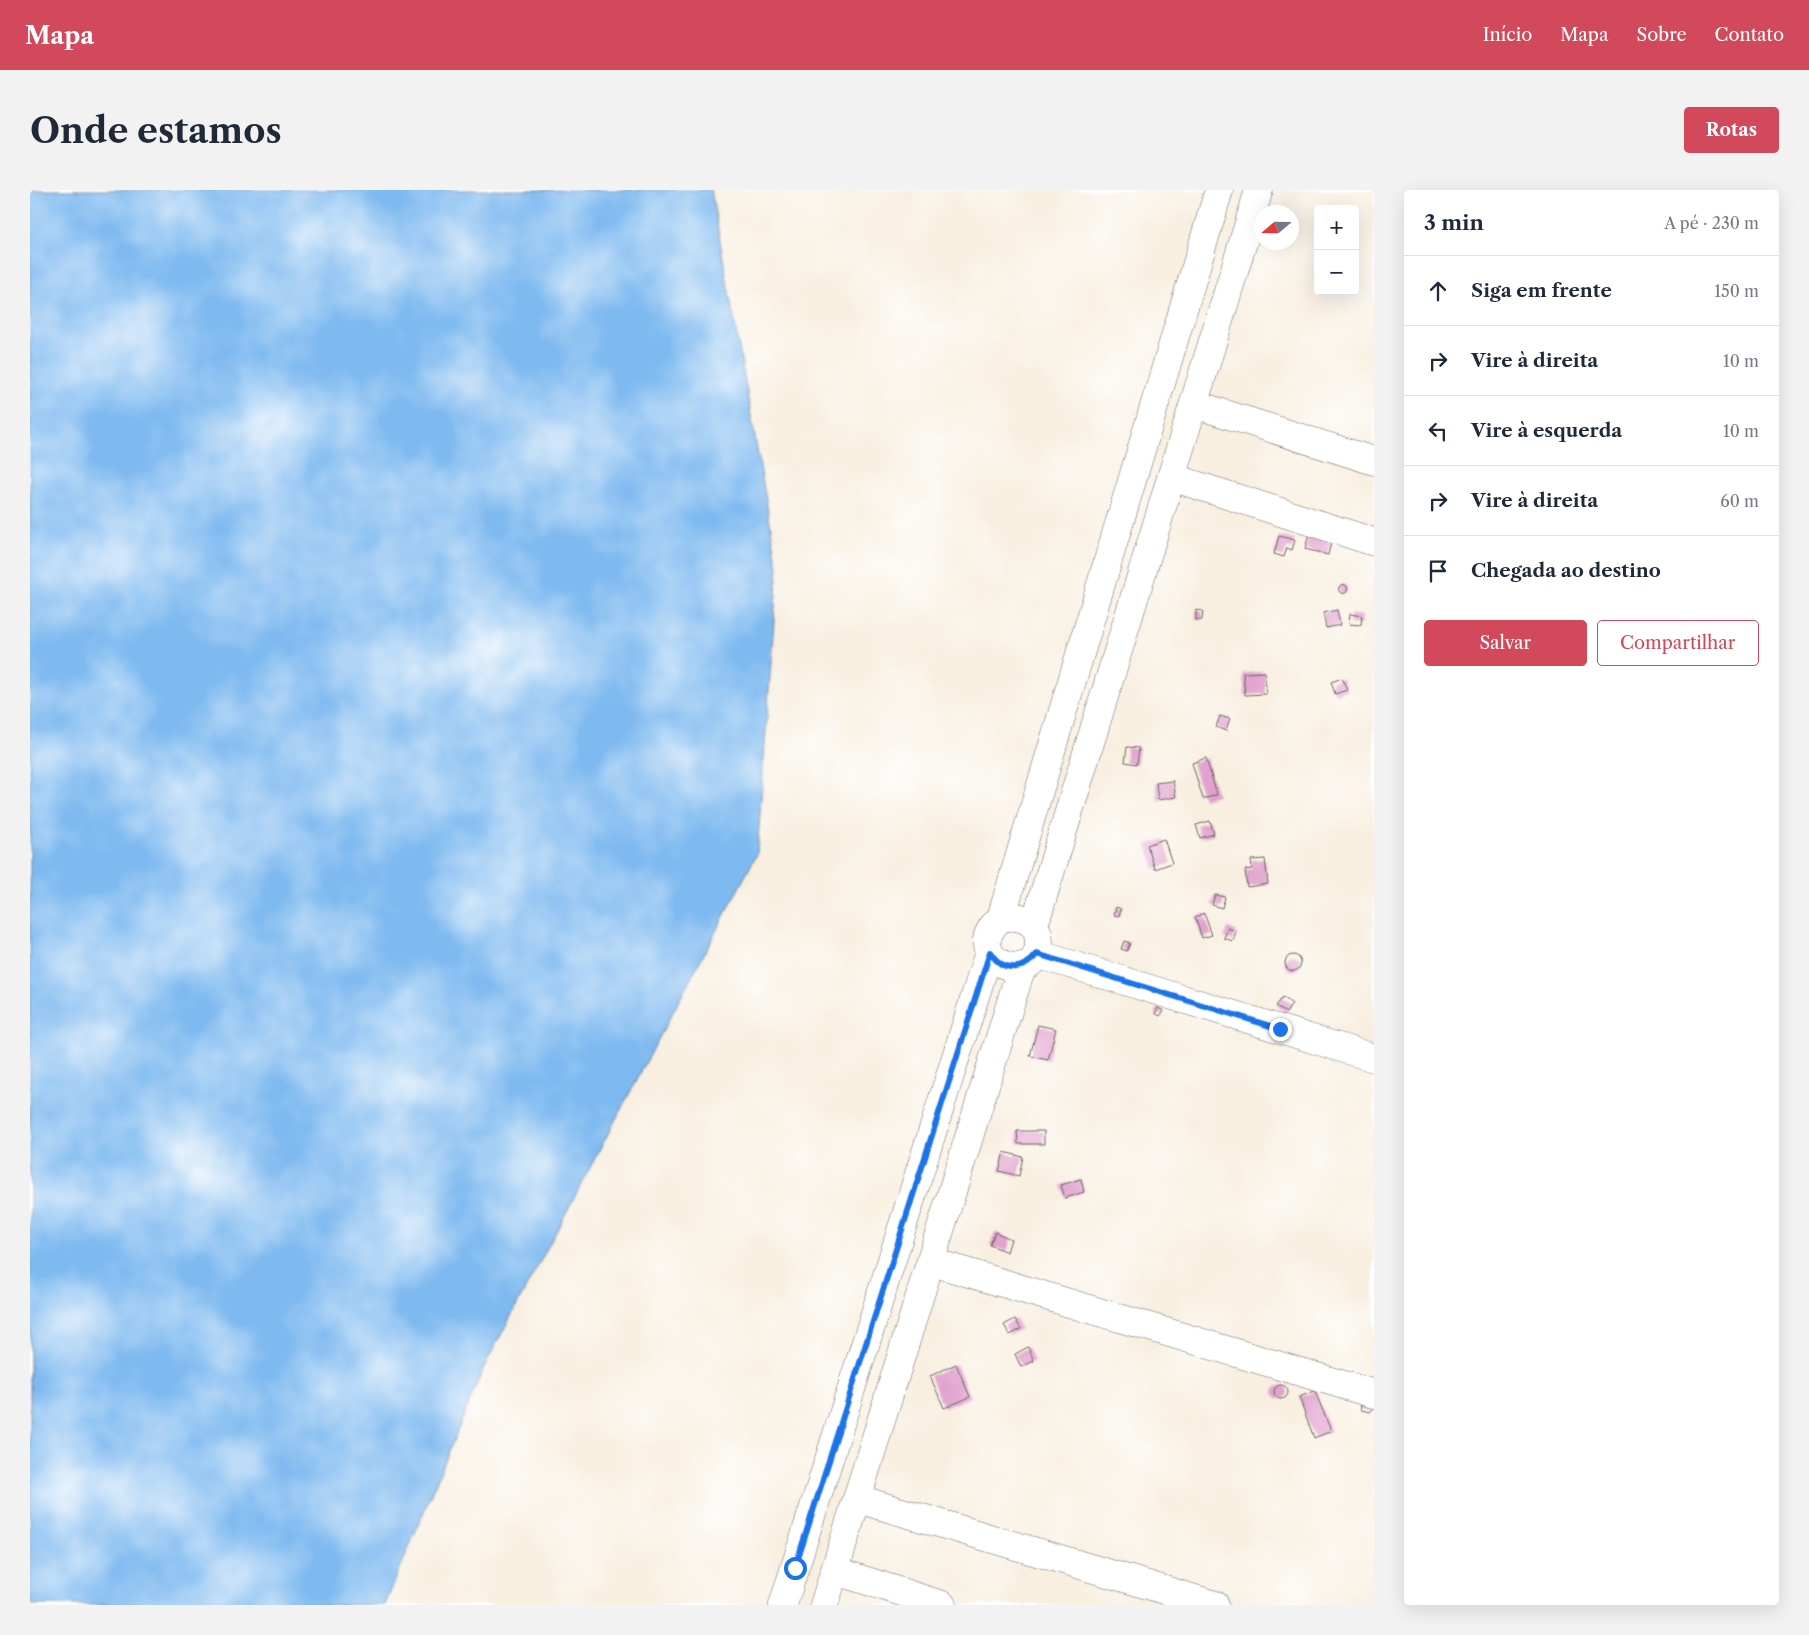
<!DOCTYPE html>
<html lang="pt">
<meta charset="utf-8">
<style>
:root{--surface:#fff;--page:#f2f2f3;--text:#1f2937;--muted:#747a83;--line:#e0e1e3;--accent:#d1495b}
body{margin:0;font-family:"Libre Caslon Text",serif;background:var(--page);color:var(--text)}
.controls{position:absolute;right:15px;top:15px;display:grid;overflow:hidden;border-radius:5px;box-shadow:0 5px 20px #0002}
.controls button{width:45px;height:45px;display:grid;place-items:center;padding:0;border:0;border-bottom:1px solid var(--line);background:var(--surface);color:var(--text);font:25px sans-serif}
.compass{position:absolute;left:1224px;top:15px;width:45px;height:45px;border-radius:50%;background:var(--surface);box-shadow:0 5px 20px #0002;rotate:250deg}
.stop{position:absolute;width:15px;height:15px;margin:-11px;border:4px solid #1a73e8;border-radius:50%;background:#fff}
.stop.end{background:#1a73e8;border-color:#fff;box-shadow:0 1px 5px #0008}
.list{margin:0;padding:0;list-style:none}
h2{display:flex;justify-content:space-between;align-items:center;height:65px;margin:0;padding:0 20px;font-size:21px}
h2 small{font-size:16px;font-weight:400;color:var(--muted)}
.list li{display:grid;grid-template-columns:32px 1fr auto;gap:15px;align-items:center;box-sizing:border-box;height:70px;padding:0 20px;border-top:1px solid var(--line)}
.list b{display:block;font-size:19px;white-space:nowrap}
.list em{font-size:16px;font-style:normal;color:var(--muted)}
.actions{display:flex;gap:10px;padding:15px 20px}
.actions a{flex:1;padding:11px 0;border:1px solid var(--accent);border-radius:5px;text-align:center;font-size:18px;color:var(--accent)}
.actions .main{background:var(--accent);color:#fff}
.icon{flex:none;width:28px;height:28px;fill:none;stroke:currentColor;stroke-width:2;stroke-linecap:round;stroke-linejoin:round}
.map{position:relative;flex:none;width:1344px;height:1415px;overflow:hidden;border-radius:5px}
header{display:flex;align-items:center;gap:30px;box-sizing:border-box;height:70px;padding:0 25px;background:var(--accent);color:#fff}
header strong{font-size:24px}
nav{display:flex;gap:28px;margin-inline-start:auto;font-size:18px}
.intro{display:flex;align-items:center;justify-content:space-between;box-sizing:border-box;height:120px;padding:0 30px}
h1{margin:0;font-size:35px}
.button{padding:12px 22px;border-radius:5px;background:var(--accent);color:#fff;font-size:18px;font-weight:700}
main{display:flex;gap:30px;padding:0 30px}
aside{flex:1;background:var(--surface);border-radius:5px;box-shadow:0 5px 20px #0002}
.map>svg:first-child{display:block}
.water{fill:#7eb9f0;stroke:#4d6a86}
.building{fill:#e1a3ce}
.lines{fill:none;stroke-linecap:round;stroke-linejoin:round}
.minor-casing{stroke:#696661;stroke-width:29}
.minor{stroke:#fff;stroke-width:28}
.route{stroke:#1a73e8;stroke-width:6}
</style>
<header>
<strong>Mapa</strong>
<nav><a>Início</a><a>Mapa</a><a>Sobre</a><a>Contato</a></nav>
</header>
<div class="intro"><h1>Onde estamos</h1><a class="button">Rotas</a></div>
<main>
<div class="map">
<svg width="1344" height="1415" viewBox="0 0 1344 1415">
<rect width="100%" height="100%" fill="#fff"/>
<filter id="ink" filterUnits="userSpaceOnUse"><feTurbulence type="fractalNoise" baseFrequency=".02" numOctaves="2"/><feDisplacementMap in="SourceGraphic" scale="10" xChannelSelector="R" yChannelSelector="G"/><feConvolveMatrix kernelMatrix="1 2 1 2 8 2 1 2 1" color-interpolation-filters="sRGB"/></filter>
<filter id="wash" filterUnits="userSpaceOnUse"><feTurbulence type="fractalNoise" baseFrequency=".0096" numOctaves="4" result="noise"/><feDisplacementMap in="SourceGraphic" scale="20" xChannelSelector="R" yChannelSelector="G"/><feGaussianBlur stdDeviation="1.12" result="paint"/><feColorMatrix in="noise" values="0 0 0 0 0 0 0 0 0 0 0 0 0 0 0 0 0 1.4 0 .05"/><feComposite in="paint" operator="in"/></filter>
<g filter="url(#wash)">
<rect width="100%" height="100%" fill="#f8efe0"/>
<path class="water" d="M0,0H681L748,377L727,664L454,1177L355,1415H0Z"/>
<g id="blocks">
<g class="building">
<path d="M1280,340L1303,345L1298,365L1275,359Z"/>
<path d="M1249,346L1265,350L1262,360L1257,358L1254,367L1244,364Z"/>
<circle cx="1313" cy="399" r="4.5"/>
<path d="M1166,420L1173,421L1172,430H1166Z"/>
<path d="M1307,420L1310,435L1296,438L1293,423Z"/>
<path d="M1320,424L1332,426L1331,435L1319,434Z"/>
<path d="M1235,482L1236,504L1215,505L1213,483Z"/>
<path d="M1312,488L1317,500L1305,504L1301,492Z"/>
<path d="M1190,526L1200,529L1196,541L1186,537Z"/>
<path d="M1097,557L1109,558L1107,574L1095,572Z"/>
<path d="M1176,568L1187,605L1173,609L1162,573Z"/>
<path d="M1143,591L1146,607L1128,610L1126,593Z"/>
<path d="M1180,631L1184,644L1170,648L1166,635Z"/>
<path d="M1134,649L1142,673L1125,679L1117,655Z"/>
<path d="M1235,669L1238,694L1217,697L1215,680L1222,679L1221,670Z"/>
<path d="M1185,705L1195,707L1192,718L1182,715Z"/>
<path d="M1086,717L1091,719L1089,726L1084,725Z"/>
<path d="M1174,723L1182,745L1172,748L1165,727Z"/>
<path d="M1198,738L1206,741L1203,751L1194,748Z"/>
<path d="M1094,751L1100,753L1097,761L1091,759Z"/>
<circle cx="1263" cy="773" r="8"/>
<path d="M1253,807L1262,814L1256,823L1246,816Z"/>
<path d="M1128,818L1134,821L1130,826L1125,823Z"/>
<path d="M1008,835L1026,839L1018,870L1000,866Z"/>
<path d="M987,941H1014V954H988Z"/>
<path d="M974,962L993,967L989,986L969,981Z"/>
<path d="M1051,989L1054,1002L1035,1008L1031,995Z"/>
<path d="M965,1042L981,1049L977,1062L960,1055Z"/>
<path d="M985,1129L991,1139L980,1145L974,1135Z"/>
<path d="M998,1157L1004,1171L991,1177L985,1164Z"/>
<path d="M926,1174L940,1207L914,1218L900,1186Z"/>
<circle cx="1251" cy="1202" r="7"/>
<path d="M1285,1201L1301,1241L1284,1248L1269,1207Z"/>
<path d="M1344,1211V1218L1340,1222L1331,1220L1330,1212Z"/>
</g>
</g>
</g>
<g filter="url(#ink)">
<use href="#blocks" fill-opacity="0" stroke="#696661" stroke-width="1"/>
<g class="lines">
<g class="minor-casing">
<g id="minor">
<path d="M1164,214L1344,271"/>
<path d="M1141,287L1344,352"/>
<path d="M971,728C989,724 1009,730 1009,753C1009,801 924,769 971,728L1189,0"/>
<path d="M1004,736L1229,0"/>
<path d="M1007,764L1344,868"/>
<path d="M902,1072L1344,1204"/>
<path d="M828,1309L1185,1415"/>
<path d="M806,1381L912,1415"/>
<path d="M753,1415L959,762"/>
<path d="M794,1415L992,776"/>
</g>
</g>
<use href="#minor" class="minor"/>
</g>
</g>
<g class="lines" filter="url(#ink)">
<path class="route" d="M765,1378L960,762C972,782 993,782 1007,764L1250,839"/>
</g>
</svg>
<div class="controls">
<button>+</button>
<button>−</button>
</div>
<svg class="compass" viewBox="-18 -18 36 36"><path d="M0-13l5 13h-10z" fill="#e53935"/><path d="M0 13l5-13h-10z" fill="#747a83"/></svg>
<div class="stop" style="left:765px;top:1378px"></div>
<div class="stop end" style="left:1250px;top:839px"></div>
</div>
<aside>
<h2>3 min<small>A pé · 230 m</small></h2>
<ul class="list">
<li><svg class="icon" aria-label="ahead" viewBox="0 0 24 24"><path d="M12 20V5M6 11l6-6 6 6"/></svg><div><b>Siga em frente</b></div><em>150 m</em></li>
<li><svg class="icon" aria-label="right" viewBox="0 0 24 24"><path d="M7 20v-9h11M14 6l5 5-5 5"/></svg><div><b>Vire à direita</b></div><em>10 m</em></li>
<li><svg class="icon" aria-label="left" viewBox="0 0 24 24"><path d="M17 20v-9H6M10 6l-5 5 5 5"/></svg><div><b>Vire à esquerda</b></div><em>10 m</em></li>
<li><svg class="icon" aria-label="right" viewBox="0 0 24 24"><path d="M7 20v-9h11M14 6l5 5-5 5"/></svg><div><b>Vire à direita</b></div><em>60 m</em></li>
<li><svg class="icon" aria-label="arrive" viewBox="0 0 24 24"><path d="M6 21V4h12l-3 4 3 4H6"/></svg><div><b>Chegada ao destino</b></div></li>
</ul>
<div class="actions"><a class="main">Salvar</a><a>Compartilhar</a></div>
</aside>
</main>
